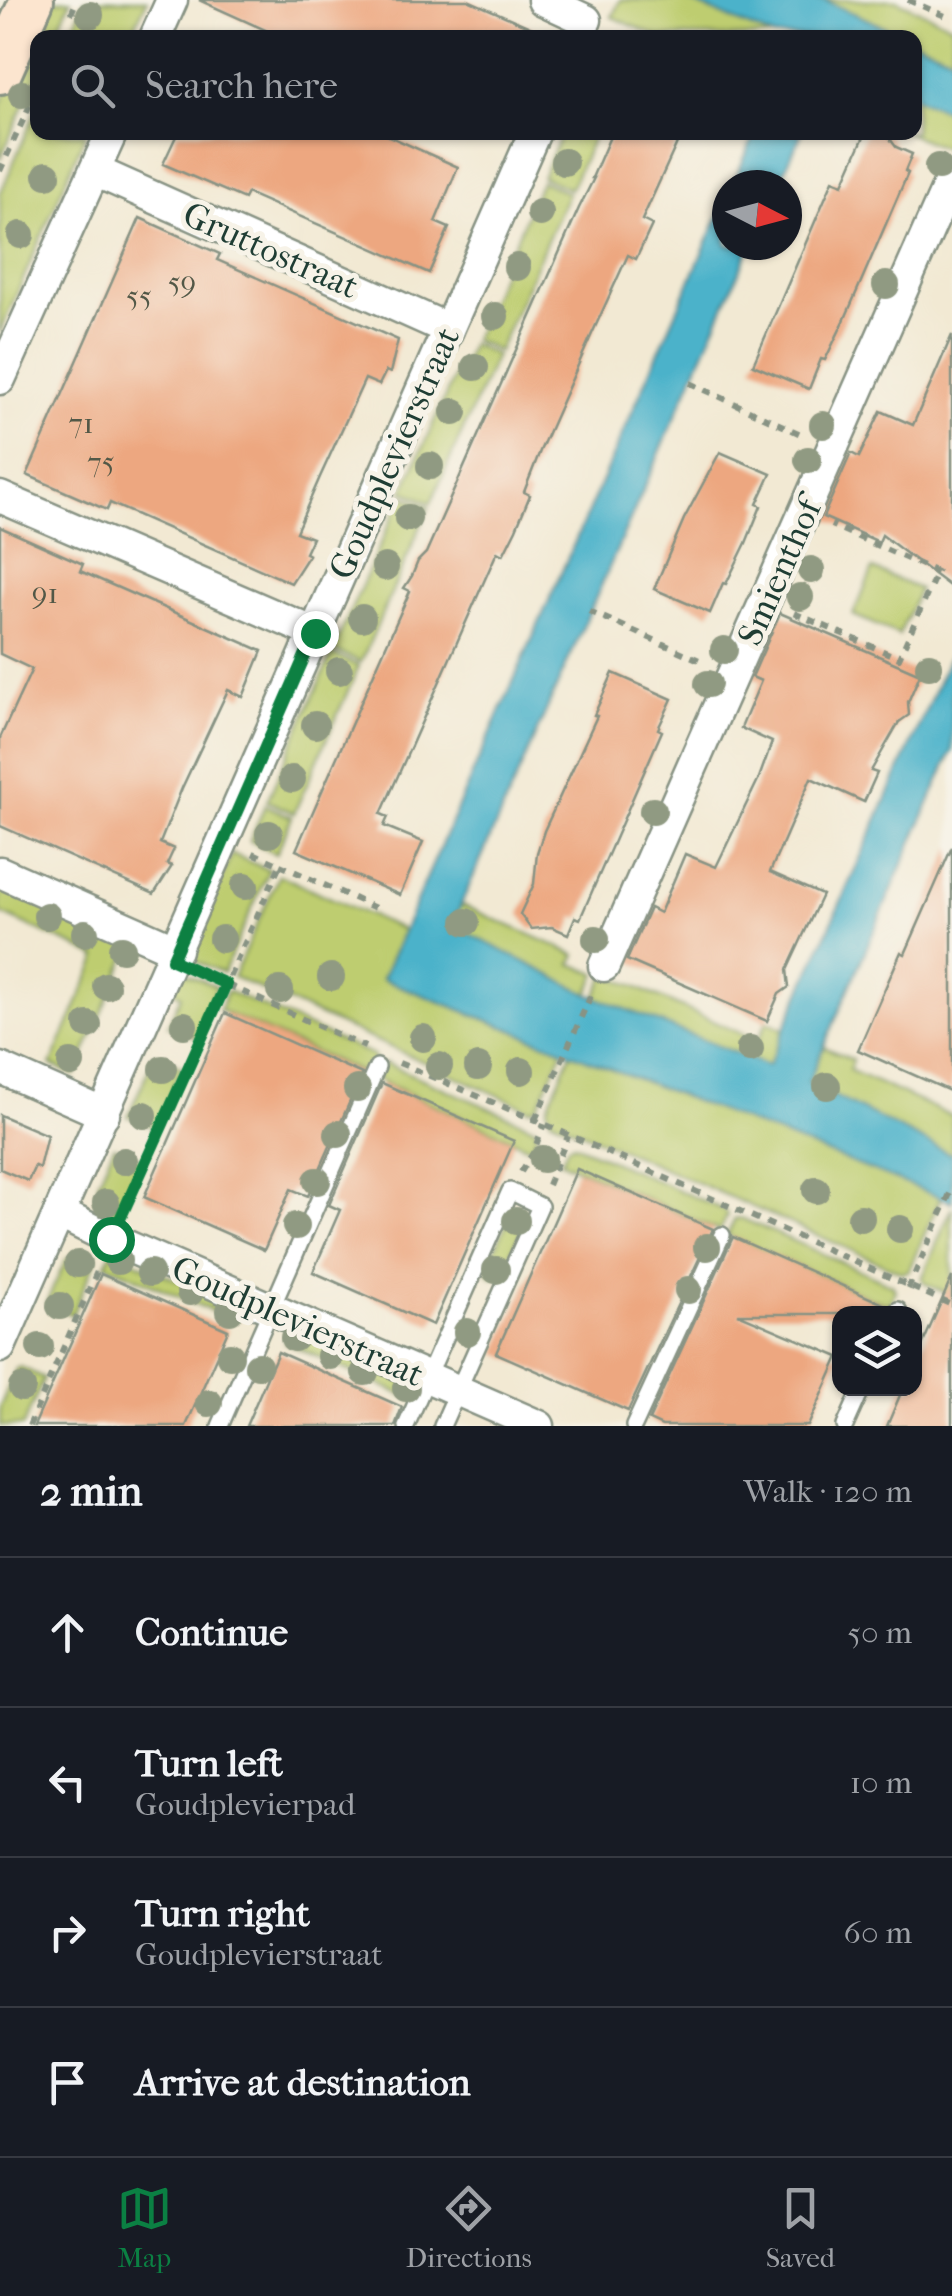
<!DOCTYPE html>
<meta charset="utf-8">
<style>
:root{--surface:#171b24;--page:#242831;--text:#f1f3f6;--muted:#9ea1a6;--line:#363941;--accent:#0b8043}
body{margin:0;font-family:"IM FELL French Canon",serif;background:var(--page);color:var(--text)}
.controls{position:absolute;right:30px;bottom:30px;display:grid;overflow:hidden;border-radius:20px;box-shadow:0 2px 8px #0004}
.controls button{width:90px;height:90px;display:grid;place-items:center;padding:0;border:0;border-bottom:2px solid var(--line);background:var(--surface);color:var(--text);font:50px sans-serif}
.compass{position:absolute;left:712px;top:170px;width:90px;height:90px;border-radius:50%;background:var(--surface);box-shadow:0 2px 8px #0004;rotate:96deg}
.stop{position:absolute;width:30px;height:30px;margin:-22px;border:8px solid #0b8043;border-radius:50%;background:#fff}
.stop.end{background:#0b8043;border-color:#fff;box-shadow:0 2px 10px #0008}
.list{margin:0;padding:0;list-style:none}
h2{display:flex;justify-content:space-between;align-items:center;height:130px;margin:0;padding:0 40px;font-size:42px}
h2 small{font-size:32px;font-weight:400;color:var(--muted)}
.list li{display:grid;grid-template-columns:65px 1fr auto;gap:30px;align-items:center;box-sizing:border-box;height:150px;padding:0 40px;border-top:2px solid var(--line)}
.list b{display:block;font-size:38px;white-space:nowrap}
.list p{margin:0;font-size:32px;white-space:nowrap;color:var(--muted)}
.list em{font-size:32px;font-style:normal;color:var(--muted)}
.icon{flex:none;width:55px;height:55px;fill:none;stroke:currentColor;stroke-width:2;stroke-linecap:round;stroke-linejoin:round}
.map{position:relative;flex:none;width:952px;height:1426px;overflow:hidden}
.search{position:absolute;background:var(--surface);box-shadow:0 2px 8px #0004;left:30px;right:30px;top:30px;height:110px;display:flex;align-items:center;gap:25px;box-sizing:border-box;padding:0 35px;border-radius:20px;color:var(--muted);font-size:38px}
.sheet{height:730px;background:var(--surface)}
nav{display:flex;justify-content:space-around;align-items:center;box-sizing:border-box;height:140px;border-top:2px solid var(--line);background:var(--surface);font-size:28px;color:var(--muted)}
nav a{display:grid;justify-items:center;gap:5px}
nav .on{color:var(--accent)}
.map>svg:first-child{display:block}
.green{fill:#becd6f;stroke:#6e8552;stroke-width:2.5}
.water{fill:#4bb2ca;stroke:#35787f;stroke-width:2.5}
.building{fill:#eda780}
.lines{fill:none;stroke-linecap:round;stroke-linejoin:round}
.lane-casing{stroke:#889384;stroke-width:20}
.street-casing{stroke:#889384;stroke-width:35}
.secondary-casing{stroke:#889384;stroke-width:48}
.path{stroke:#889384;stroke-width:6;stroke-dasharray:8 8;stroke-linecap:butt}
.lane{stroke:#fff;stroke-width:15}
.street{stroke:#fff;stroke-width:30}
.secondary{stroke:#fce5cf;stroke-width:42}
.tree{fill:#909a82}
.route{stroke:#0b8043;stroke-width:12}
.labels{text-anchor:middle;stroke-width:10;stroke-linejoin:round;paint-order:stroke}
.number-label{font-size:30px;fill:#525847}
.street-label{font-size:35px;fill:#1f3d34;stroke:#f7f3e8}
</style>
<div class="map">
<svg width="952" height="1426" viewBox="0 0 952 1426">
<rect width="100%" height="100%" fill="#f7f3e8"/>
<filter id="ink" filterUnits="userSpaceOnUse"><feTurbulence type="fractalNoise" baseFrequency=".01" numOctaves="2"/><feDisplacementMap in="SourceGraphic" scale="20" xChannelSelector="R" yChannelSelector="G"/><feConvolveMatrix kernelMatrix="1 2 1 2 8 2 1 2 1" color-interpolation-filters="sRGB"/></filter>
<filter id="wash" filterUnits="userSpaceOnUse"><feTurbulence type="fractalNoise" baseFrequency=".0048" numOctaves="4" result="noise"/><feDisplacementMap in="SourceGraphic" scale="40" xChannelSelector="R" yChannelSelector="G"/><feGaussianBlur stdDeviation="2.25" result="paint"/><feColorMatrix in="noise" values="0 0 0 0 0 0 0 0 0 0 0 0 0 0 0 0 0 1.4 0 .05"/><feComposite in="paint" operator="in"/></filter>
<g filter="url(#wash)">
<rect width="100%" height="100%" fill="#f2e9d3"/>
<g class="green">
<path d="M46,0H71L54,37L38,38L37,75L0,160V105Z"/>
<path d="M85,0H147L130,37H69Z"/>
<path d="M620,0H686L773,37H659L612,17Z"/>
<path d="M824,0H896L952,25V57L915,41L914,38L907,37Z"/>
<path d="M915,97L952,113V143L949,150L907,133L914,132Z"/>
<path d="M37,108L38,132L86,133L0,333V194Z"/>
<path d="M562,133H595L570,189L542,177Z"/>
<path d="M541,181L568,193L498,351L473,340Z"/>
<path d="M471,344L496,355L431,503L403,491L456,372H459Z"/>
<path d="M402,496L429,507L361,662L333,650Z"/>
<path d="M873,569L919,589L899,635L853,615Z"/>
<path d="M332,654L359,666L294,813L267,801Z"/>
<path d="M265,805L292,817L276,854L250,841Z"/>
<path d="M232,854L269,870L223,973L187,958Z"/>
<path d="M279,875L403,930L382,979L563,1050L539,1104L535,1108L529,1109L233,977Z"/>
<path d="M0,886L132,944L75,1075L51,1065L98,957L0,913Z"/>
<path d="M460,904L576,955L572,964L597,974L588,994L451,925Z"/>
<path d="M181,971L217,987L195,1037L168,1025L181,995L172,990Z"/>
<path d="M606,974L758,1041L767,1021L785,1030L768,1067L595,998Z"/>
<path d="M227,991L372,1055L375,1062L369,1076L219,1010Z"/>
<path d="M824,1047L853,1060L849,1070L952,1116V1155L807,1083Z"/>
<path d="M571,1053L941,1197L909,1270L903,1273L550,1118L547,1108Z"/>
<path d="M155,1055L182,1067L155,1128L128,1116Z"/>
<path d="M385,1063L536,1128L537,1134L531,1148L376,1079Z"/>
<path d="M574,1144L724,1210L727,1215L719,1231L561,1161L568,1146Z"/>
<path d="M114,1146L141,1159L117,1214L102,1207L96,1196L99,1185L98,1183Z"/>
<path d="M952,1207V1296L926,1284L922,1279Z"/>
<path d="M515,1214L522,1217L524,1225L501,1275L492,1277L487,1272V1267L509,1218Z"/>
<path d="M741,1218L893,1285L895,1291L889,1306L727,1235L735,1219Z"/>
<path d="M78,1251L97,1257L72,1315L46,1303L66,1260Z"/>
<path d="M112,1251L238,1307L232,1320L106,1264Z"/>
<path d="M289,1330L415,1386L410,1398L284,1342Z"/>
<path d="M20,1367L44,1378L23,1426H0V1407L16,1369Z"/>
</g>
<g class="water">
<path d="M686,0H824L907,37H773Z"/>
<path d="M914,41L952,57V113L915,97Z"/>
<path d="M756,132L802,133L778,185H732Z"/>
<path d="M727,197V245H751L452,925L588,994L768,1066L952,651V751L808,1083L952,1155V1202L382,979Z"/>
</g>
<g id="blocks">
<g class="building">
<path d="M199,0H468L555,38H283Z"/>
<path d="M178,132H380L458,167L435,222L449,228L429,273L247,193L244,199L163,164Z"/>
<path d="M612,132H672L669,140L677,143L642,220L652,225L636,259L628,255L591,336L540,451L524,492L530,495L516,529L503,555L497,552L381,814L388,817L384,826L423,842L400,895L296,850L410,591L404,588L412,576L418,561L426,553L438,526L579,208L594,178H592Z"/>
<path d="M866,132H885L896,147L912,154L905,171L908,173L844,321L825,360L821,359L809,389L753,365L833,180L843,184Z"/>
<path d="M140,218L220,254L217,260L398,340L390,373L386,371L379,385L365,379L320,477L296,532L312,538L305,553L309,555L291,583L110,503L107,510L27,475Z"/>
<path d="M952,335V588L882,535L879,542L823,517L851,453L859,457L881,411L913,425Z"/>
<path d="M720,452L771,474L757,504L761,506L746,543L726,584L723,583L710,613L654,589L684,519Z"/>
<path d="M0,527L83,564L80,571L262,651L243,697L228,690L182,788L160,843L174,849L167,864L172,866L154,894L0,826V738L32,669L0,654Z"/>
<path d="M780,613L920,674L908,702L909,715L899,722L871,771L877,773L864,802L811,778L770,872L822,895L787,970L789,987L779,994L767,1021L627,960L650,908L660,913L685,854L716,867L759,778L772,742L741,728L761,681L752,677Z"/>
<path d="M613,673L672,699L658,729L662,731L580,919L575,917L568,934L552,927L531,929L520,914L534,884L537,853L544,831L597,716L594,715Z"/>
<path d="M952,847V1092L858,1050L901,952L905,954Z"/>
<path d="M225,1013L362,1074L308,1196L291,1189L264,1250L144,1197Z"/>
<path d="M382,1083L514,1141L433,1325L313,1272L340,1210L329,1205Z"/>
<path d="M0,1115L47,1135L39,1168L35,1166L28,1181L0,1169Z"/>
<path d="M577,1169L713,1229L628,1411L496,1353Z"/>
<path d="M733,1237L888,1306L886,1314H738L839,1357L808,1426H662L649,1420Z"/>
<path d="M101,1274L228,1330L186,1426H34Z"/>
<path d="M952,1277V1426H887L903,1388H914V1364Z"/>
<path d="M278,1352L402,1407L395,1426H246Z"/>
</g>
</g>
</g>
<g filter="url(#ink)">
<use href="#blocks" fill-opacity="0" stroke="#889384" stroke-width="2.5"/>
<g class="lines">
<g class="lane-casing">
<g id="lane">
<path d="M897,1314L898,1310"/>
<path d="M220,1426L377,1067"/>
<path d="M406,1426L510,1191L540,1206L442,1426"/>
<path d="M634,1426L722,1235"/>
<path d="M845,1426L862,1388"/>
</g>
</g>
<g class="street-casing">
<g id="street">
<path d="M543,0L586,20"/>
<path d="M155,38L172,0"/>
<path d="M95,171L448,329"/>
<path d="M0,379L112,132"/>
<path d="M0,497L315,633"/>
<path d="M0,872L176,950"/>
<path d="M604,966L952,177"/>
<path d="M0,1068L104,1114"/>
<path d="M59,1213L111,1239L539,1426"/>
<path d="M0,1347L535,132"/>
</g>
</g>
<g class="secondary-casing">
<path id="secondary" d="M0,72L32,0"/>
</g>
<g class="path">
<path d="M908,0L952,19"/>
<path d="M71,14L77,0"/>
<path d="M0,171L35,94"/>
<path d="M690,383L805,436"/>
<path d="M589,611L704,662"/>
<path d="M794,613L899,658L937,572L831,525"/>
<path d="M280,865L380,910"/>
<path d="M199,972L365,1047"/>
<path d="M399,1063L535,1120L952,1305"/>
<path d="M535,1120L592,993"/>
<path d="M521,1172L533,1153L544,1124"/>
<path d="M548,1185L568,1136"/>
<path d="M124,1210L280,865L253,853"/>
<path d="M908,1289L952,1189"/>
<path d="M29,1426L99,1267"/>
</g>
<use href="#lane" class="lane"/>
<use href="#street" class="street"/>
<use href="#secondary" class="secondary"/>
</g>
<g class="tree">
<circle cx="90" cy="15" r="14"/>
<circle cx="22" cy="94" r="14"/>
<circle cx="564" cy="162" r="14"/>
<circle cx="938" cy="167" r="14"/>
<circle cx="47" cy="175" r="14"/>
<circle cx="540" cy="213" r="14"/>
<circle cx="21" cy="235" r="14"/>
<circle cx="517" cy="267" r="14"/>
<circle cx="886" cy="285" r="14"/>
<circle cx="495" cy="316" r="14"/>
<circle cx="475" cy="367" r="14"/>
<circle cx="454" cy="412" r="14"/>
<circle cx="823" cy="425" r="14"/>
<circle cx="808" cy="460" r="14"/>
<circle cx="430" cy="466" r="14"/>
<circle cx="408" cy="518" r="14"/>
<circle cx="385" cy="567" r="14"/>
<circle cx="811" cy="570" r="14"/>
<circle cx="800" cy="597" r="14"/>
<circle cx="362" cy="618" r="14"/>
<circle cx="724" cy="650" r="14"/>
<circle cx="929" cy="666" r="14"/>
<circle cx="339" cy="671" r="14"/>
<circle cx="708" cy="684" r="14"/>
<circle cx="315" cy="725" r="14"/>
<circle cx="292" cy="779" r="14"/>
<circle cx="653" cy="811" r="14"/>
<circle cx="269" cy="834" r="14"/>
<circle cx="245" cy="886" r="14"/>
<circle cx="47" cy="916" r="14"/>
<circle cx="466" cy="922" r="14"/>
<circle cx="85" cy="933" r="14"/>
<circle cx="222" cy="939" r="14"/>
<circle cx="596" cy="939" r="14"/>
<circle cx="122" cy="949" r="14"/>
<circle cx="331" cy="977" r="14"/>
<circle cx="106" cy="986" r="14"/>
<circle cx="280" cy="990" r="14"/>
<circle cx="88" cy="1025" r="14"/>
<circle cx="184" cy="1025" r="14"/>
<circle cx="423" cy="1038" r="14"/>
<circle cx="750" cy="1049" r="14"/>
<circle cx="71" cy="1063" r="14"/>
<circle cx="439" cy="1066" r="14"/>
<circle cx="478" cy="1067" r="14"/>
<circle cx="163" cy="1069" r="14"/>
<circle cx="521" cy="1071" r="14"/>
<circle cx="827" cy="1086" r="14"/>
<circle cx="357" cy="1089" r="14"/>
<circle cx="144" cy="1115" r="14"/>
<circle cx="338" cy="1134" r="14"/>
<circle cx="543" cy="1159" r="14"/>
<circle cx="124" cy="1161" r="14"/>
<circle cx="317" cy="1181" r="14"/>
<circle cx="816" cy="1190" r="14"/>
<circle cx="106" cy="1203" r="14"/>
<circle cx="861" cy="1218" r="14"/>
<circle cx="516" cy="1221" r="14"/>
<circle cx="296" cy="1226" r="14"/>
<circle cx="900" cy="1229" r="14"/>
<circle cx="707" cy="1247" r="14"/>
<circle cx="118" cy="1261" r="14"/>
<circle cx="78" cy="1264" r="14"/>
<circle cx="496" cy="1270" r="14"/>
<circle cx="150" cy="1273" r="14"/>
<circle cx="688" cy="1290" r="14"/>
<circle cx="190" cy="1292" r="14"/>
<circle cx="60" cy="1306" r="14"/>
<circle cx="230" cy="1311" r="14"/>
<circle cx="467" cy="1332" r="14"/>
<circle cx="294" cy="1338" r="14"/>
<circle cx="40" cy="1347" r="14"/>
<circle cx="230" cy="1356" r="14"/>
<circle cx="330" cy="1356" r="14"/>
<circle cx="258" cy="1366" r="14"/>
<circle cx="365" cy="1372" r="14"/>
<circle cx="22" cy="1388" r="14"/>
<circle cx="406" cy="1388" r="14"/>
<circle cx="209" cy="1403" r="14"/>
</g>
</g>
<g class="lines" filter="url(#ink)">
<path class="route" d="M111,1239L226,984L172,960L315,633"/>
</g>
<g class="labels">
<g class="number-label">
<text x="182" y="292">59</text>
<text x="139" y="306">55</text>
<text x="81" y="433">71</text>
<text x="101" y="472">75</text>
<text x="45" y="603">91</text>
</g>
<g class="street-label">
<text transform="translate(271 250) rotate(24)" y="12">Gruttostraat</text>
<text transform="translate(394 453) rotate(-66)" y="12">Goudplevierstraat</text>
<text transform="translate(779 572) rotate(-66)" y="12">Smienthof</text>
<text transform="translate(298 1321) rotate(24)" y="12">Goudplevierstraat</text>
</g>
</g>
</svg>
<div class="controls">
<button><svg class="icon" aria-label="layers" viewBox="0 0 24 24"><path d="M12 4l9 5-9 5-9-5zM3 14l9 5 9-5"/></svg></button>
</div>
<svg class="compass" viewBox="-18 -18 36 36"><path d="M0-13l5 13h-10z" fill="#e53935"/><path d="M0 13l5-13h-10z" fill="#9ea1a6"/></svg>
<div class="stop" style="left:111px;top:1239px"></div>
<div class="stop end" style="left:315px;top:633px"></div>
<div class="search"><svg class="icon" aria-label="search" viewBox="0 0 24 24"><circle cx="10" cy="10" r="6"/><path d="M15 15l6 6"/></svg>Search here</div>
</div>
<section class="sheet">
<h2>2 min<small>Walk · 120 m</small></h2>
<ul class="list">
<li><svg class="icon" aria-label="ahead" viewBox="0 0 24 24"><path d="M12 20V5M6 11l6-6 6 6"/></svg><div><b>Continue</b></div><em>50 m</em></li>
<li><svg class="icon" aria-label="left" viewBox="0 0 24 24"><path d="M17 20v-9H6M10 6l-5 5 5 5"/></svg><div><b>Turn left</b><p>Goudplevierpad</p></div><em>10 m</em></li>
<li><svg class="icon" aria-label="right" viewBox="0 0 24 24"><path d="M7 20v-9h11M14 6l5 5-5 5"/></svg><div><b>Turn right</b><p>Goudplevierstraat</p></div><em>60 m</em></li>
<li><svg class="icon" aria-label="arrive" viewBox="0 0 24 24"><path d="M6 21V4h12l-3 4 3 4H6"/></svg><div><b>Arrive at destination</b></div></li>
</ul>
</section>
<nav>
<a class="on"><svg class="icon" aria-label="map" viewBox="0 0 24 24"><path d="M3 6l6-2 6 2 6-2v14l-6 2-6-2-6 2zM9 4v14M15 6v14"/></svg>Map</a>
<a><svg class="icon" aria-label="directions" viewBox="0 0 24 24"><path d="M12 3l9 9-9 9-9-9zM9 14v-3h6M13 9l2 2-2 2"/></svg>Directions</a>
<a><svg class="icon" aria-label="saved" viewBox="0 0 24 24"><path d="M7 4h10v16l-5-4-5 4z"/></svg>Saved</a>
</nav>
